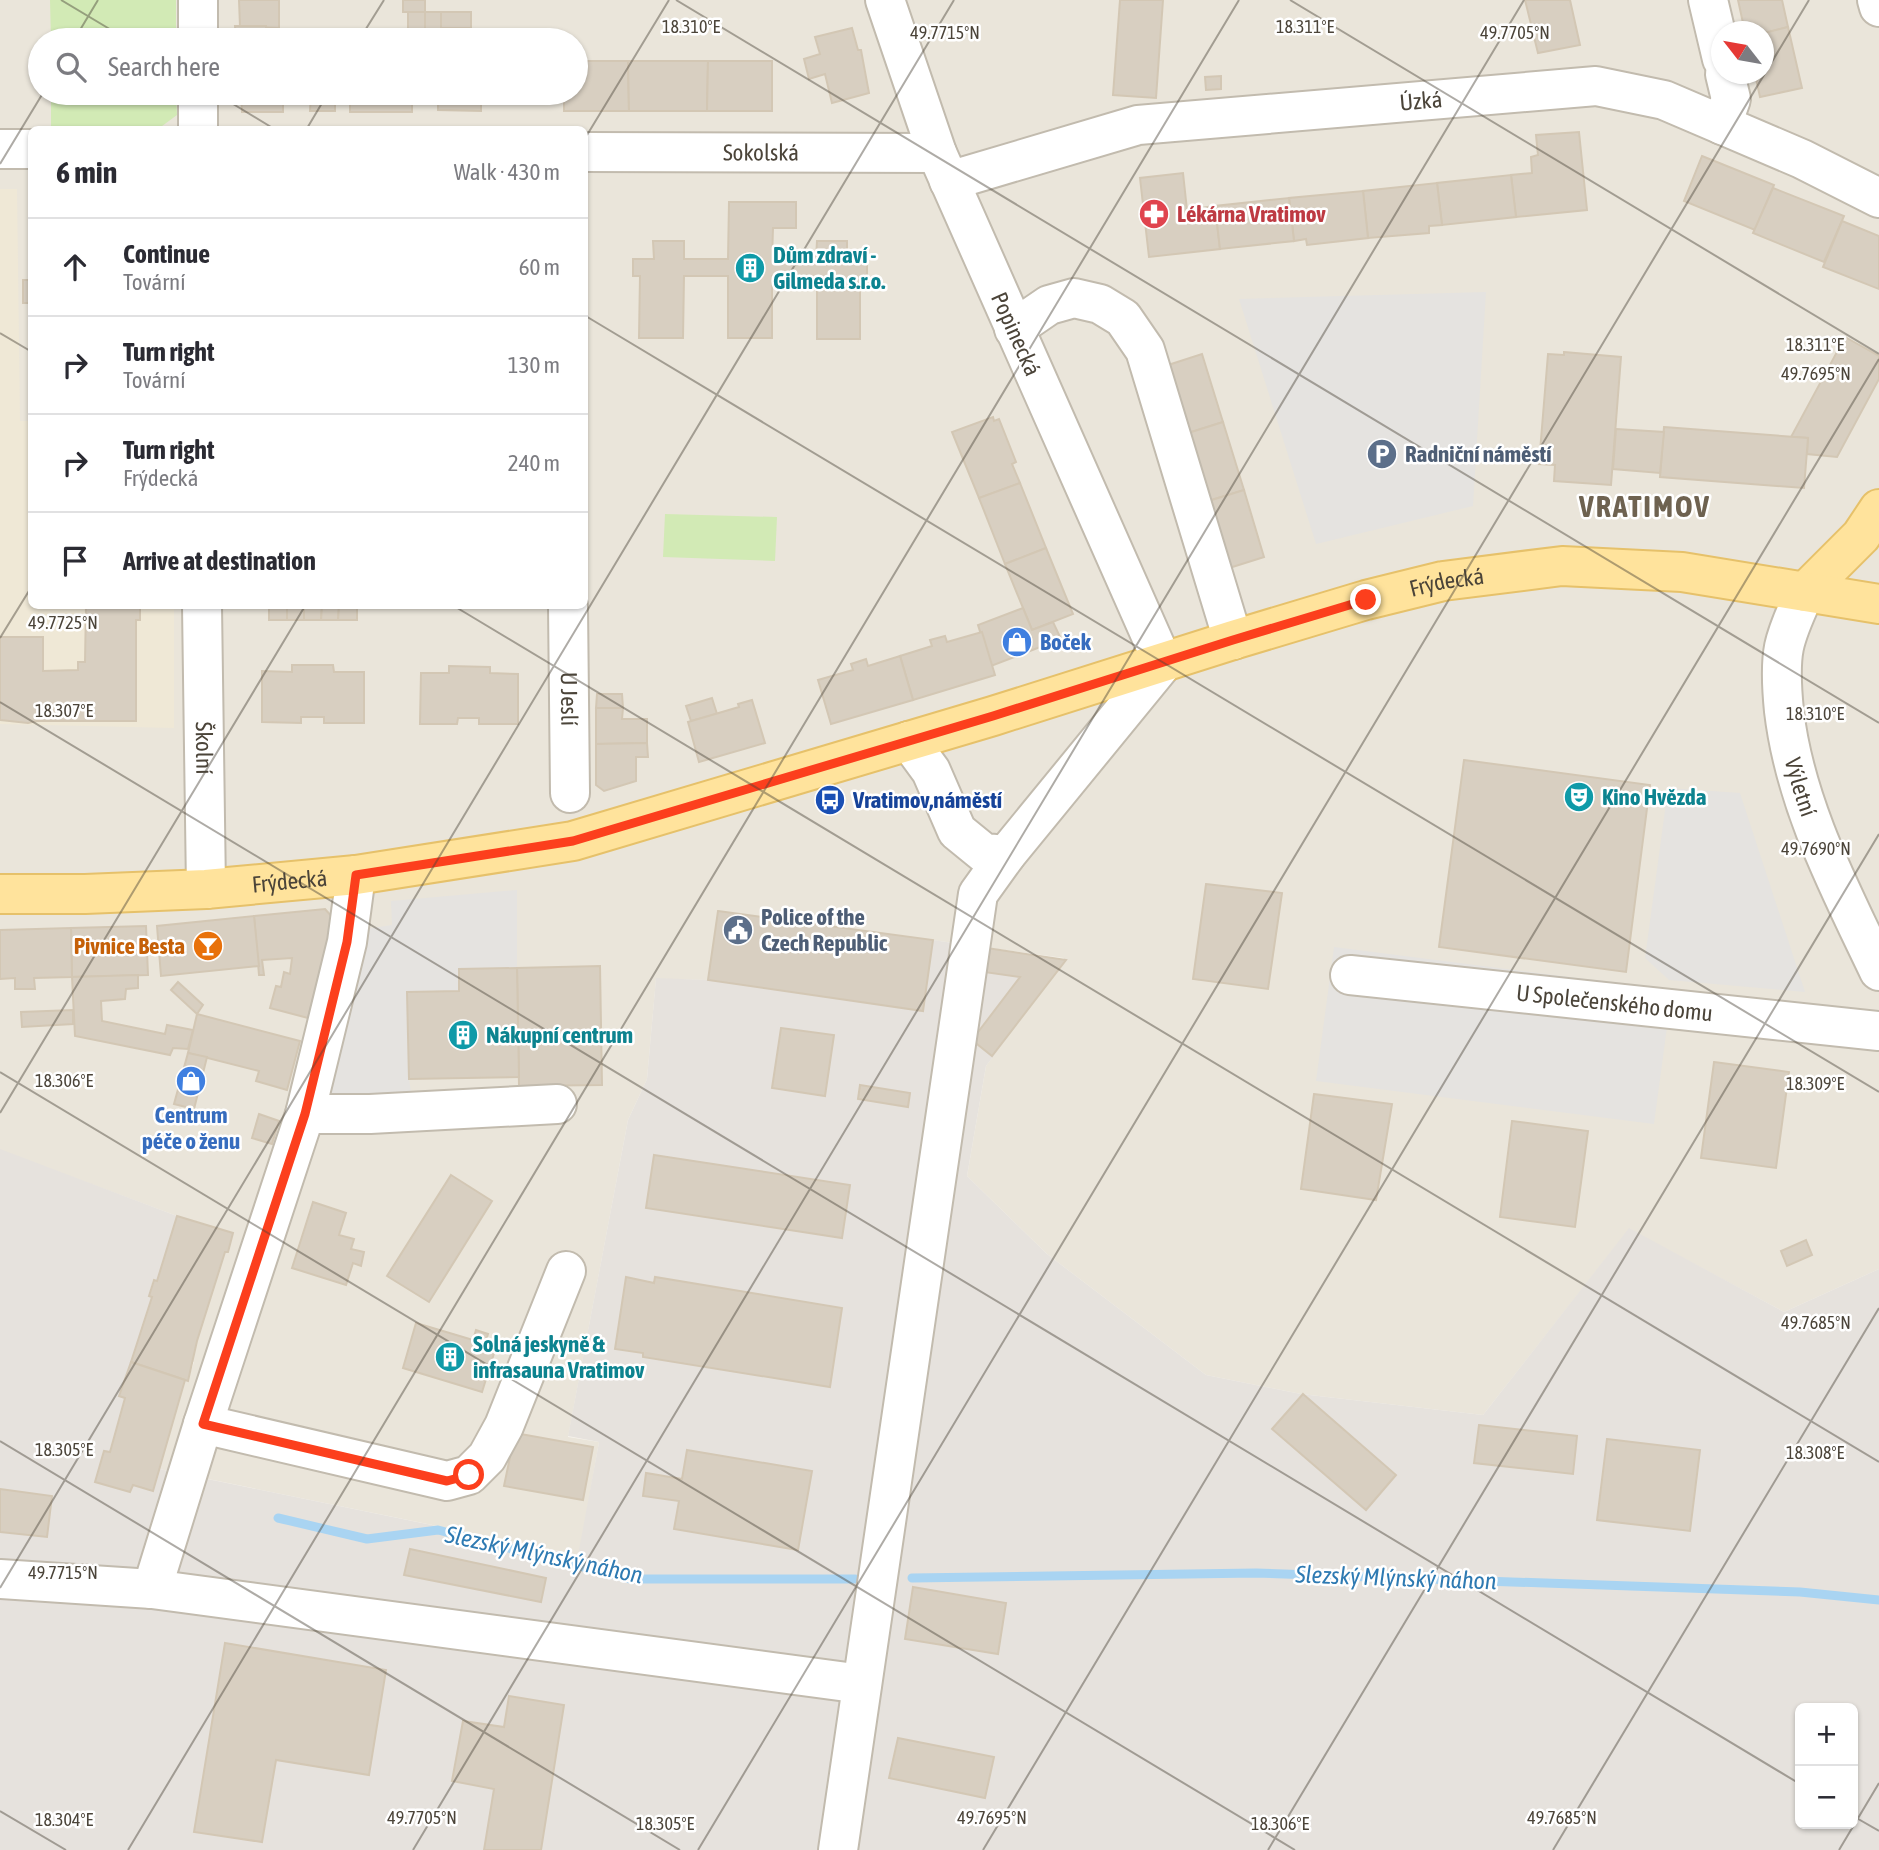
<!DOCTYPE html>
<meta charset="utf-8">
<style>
:root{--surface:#fff;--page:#f7f7f7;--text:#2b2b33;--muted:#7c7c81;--line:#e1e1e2}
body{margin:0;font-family:"Asap Condensed",sans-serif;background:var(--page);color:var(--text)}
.controls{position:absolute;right:21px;bottom:21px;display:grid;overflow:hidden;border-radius:10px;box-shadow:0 2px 5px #0004}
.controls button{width:63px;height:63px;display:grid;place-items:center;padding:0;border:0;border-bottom:2px solid var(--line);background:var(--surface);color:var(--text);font:35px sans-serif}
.compass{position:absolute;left:1711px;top:21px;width:63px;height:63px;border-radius:50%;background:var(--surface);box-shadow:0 2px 5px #0004;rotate:301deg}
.stop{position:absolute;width:21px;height:21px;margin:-16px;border:5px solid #fc3f1d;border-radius:50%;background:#fff}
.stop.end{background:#fc3f1d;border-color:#fff;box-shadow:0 2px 7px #0008}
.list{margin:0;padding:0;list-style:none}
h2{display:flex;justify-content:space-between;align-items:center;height:91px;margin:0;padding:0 28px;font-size:30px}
h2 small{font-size:23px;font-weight:400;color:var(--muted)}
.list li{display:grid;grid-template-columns:46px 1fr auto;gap:21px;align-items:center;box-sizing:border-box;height:98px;padding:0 28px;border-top:2px solid var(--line)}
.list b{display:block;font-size:26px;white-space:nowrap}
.list p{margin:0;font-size:23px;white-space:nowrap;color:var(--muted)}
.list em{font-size:23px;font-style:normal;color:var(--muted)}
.icon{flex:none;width:38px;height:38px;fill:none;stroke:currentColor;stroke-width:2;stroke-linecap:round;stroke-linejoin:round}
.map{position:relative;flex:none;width:1879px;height:1850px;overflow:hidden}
.search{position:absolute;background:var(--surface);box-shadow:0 2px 5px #0004;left:28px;top:28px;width:560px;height:77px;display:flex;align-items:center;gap:18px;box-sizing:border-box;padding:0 24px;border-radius:38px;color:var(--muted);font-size:26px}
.panel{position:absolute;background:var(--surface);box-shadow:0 2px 5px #0004;left:28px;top:126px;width:560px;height:483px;border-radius:10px}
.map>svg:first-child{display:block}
.residential{fill:#eae5da;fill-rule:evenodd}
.industrial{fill:#e6e2dd;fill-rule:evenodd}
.education{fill:#efe8d6}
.green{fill:#d2eab5}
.parking{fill:#e5e3e0}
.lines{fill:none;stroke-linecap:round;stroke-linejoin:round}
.stream{stroke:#a9d4f2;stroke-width:9}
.building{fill:#d8cfc1;stroke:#d3c7b4;stroke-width:2}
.minor-casing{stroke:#c2bbae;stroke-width:42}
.major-casing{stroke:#e6c16a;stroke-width:42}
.minor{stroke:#fff;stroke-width:38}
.major{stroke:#ffe39c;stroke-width:38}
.route{stroke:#fc3f1d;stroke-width:9}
.ticks{fill:none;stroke:#4b4439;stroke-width:2;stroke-opacity:0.45}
.labels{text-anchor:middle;stroke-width:5;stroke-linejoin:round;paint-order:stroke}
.street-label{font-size:23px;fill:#4b4439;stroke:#fff}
.health-label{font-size:23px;font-weight:bold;fill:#be3a42;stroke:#fff;text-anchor:start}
.culture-label{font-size:23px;font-weight:bold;fill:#0d838f;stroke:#fff;text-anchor:start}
.service-label{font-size:23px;font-weight:bold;fill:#4e5e75;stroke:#fff;text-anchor:start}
.shop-label{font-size:23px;font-weight:bold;fill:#366cbe;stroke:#fff;text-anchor:start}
.transit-label{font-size:23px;font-weight:bold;fill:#164399;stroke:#fff;text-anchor:start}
.food-label{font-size:23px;font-weight:bold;fill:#c56008;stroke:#fff;text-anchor:end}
.water-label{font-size:24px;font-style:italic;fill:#2e7ab2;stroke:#fff}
.district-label{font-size:30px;font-weight:bold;letter-spacing:2px;fill:#6e6250;stroke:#fff}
.ticks-label{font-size:18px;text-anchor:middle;fill:#4b4439;stroke:#fff;stroke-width:5;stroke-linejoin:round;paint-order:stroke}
</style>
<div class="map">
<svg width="1879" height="1850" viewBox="0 0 1879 1850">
<rect width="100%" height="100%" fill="#f6f3ec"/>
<path class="residential" d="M0,0H1879V1269L1784,1312L1629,1229L1483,1415L1301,1394L1206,1375L1047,1254L967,1176L986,1066L1064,958L718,911L708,980L656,979L647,1079L628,1120L568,1437L599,1442L579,1555L159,1469L185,1380H188L194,1362L191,1361L218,1272L233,1233L177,1216L0,1150ZM1722,32H1764V74H1722ZM40,40H576V93H40ZM32,130H584V606H32Z"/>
<path class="industrial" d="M933,940L1066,960L986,1066L967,1176L1047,1254L1206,1375L1301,1394L1483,1415L1629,1228L1784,1312L1879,1269V1850H0V1149L177,1216L157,1281L153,1280L149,1295L152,1297L120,1396L125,1398L110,1452L104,1451L96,1482L130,1492L133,1485L159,1469L578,1555L599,1442L568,1436L628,1120L647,1079L656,978L708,980L923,1011ZM1800,1708H1853V1824H1800Z"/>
<path class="education" d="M0,189H17L20,421H32V606H174V728L0,724Z"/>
<g class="green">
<path d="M50,0H176V40H51Z"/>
<path d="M51,93H176L177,115L158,129H51Z"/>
<path d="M665,514L777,517L775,561L663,557Z"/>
</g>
<g class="parking">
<path d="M1486,292L1473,506L1316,544L1239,299Z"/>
<path d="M1668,788L1740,793L1805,992L1669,980L1645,958Z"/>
<path d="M517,890V968L459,969V991L407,992L409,1079L411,1092L323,1097L366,929L392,925L391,901Z"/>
<path d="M1334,947L1672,990L1654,1124L1316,1081Z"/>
</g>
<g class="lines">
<g class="stream">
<path d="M278,1518L367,1539L438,1530L630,1579H855"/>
<path d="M912,1578L1256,1573L1800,1592L1879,1600"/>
</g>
</g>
<g class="building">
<path d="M239,0H279V28L240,26Z"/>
<rect x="403" y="0" width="22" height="12"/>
<path d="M1120,0H1163L1156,98L1113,95Z"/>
<path d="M1525,0H1570L1580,45L1538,53Z"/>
<path d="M1738,0H1782L1788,27L1764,33L1745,32Z"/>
<rect x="408" y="12" width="17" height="28"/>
<rect x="425" y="12" width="16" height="28"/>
<rect x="441" y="12" width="30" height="16"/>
<path d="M235,26H266V40H236Z"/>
<path d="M1788,27L1802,88L1760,97L1755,74H1764V33Z"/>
<path d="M852,28L858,50H861L869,93L832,103L825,74L809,79L804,59L820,54L815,37Z"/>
<path d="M576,61H628L629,111H564V93H576Z"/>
<path d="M628,61H708L707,111H629Z"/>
<path d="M708,61H772V111H707Z"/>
<path d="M1221,76V89L1206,90L1205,77Z"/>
<path d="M241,93H283V112H242Z"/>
<path d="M311,93H335V111H310Z"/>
<rect x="350" y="93" width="62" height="19"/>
<path d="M438,93H481V111L438,110Z"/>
<path d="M1579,132L1587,210L1516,217L1511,175L1532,173L1531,157L1538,155L1536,135Z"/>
<path d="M1702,156L1774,185L1755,230L1684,201Z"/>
<path d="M1183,173L1187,210L1215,206L1220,249L1149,257L1140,178Z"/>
<path d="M1511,175L1516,217L1442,225L1437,183Z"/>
<path d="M1437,183L1442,225L1429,226V233L1368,238L1363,191Z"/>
<path d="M1773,188L1844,216L1824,262L1753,233Z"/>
<path d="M1363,191L1368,238L1307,245L1306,239L1294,241L1289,198Z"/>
<path d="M1289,198L1294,241L1220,249L1215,206Z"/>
<path d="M729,202H796V228H773L772,259H816L817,241H847V259H867V277H860V339H817V277L772,276V338H728V276H684L683,338H639L640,276H633V259H654L653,241H684V259H728Z"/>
<path d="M1842,221L1879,236V289L1823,267Z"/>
<rect x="23" y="280" width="9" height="23"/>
<path d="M1845,337L1879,356V379L1837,457L1807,454L1808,438L1791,437Z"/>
<path d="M1564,352L1621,357L1611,485L1554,481L1555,465L1539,464L1548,354L1564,355Z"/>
<path d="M1202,354L1223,422L1182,435L1162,367Z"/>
<path d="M993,417L994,421L999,419L1016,462L1012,464L1020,483L979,498L952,432Z"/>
<path d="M1223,422L1244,490L1202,503L1182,435Z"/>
<path d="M1664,427L1808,438L1804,488L1660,477Z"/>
<path d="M1616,429L1664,432L1660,473L1613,469Z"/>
<path d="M1020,483L1046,548L1005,564L979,498Z"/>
<path d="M1244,490L1264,557L1223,570L1202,503Z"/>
<path d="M1046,548L1073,614L1032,630L1005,564Z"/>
<path d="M86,606H140V620H136V721H37L28,723L0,720V637H43V671L78,670V662H85Z"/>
<rect x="269" y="606" width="18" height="14"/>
<rect x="287" y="606" width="17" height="14"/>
<path d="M304,606H322L321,620H304Z"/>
<path d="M322,606H339L338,620H321Z"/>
<path d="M339,606H357V620H338Z"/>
<path d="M1023,608L1032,630L1053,622L1061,639L991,666L978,625Z"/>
<path d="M982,632L995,675L913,700L900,656L932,646L930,640L945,636L947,642Z"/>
<path d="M900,656L913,700L831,724L818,680L853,670L851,664L866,659L868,666Z"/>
<path d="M292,665H333L334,672H364V723H324V717H301V723L262,722V671L292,672Z"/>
<path d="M449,666L490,667V673L518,674V724H479V718H458L457,724H420L421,673H449Z"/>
<path d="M597,694H622L623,708H596Z"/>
<path d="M712,698L717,714L691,721L686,706Z"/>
<path d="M752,700L765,743L699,762L688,722L739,707L738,704Z"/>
<path d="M596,708H623L622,719H647V743L596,744Z"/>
<path d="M647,743L648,757H636V781L604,791L596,785V744Z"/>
<path d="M1464,760L1650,785L1626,972L1439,947Z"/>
<path d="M1206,884L1282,893L1268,989L1193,979Z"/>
<path d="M325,909L333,918L308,1018L270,1008L276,986L281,987L284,972L290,974L292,958L262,960L264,975H259L254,916Z"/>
<path d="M718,911L933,940L923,1011L708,980Z"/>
<path d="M254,916L259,966L161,976L157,926Z"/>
<path d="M146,926L148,975L72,977L71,928Z"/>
<path d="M71,928L72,977L34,978L35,989H15V978L0,979V930Z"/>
<path d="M987,948L1066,960L992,1056L972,1040L1020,977L984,972Z"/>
<path d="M600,966L602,1085L519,1086L517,968Z"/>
<path d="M517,968L519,1077L409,1079L407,992L459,991V969Z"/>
<path d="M138,975V988L126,989L125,999L101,1001L102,1021L165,1034L167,1025L193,1030L188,1049L173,1048L170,1055L75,1036L72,977Z"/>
<path d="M178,982L203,1005L197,1014L171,990Z"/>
<path d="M73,1010V1024L22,1027L21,1012Z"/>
<path d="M197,1014L300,1041L287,1090L256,1081L259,1071L188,1053Z"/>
<path d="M781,1028L834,1035L825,1096L772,1088Z"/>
<path d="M188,1053L207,1057L194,1109L174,1104Z"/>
<path d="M1714,1062L1789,1072L1776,1168L1701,1158Z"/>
<path d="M860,1085L910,1093L908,1107L858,1099Z"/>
<path d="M1314,1094L1392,1104L1376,1200L1301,1189Z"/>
<path d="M259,1114L279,1121L272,1144L252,1138Z"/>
<path d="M1512,1121L1588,1131L1575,1227L1500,1217Z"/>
<path d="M654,1155L850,1185L842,1238L646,1208Z"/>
<path d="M451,1175L492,1201L429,1302L387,1276Z"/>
<path d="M313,1202L346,1213L339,1235L354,1239L351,1249L364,1252L361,1266L353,1263L346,1285L292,1268Z"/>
<path d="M177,1216L233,1233L228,1252H225L197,1341L188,1381L131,1362L152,1297L149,1296L154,1280L157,1281Z"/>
<path d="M1806,1240L1812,1255L1787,1266L1781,1251Z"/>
<path d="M626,1277L654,1283L655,1277L842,1308L830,1387L643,1357V1353L615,1349Z"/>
<path d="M416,1323L473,1340L476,1330L488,1334L485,1344L496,1347L482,1392L403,1368Z"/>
<path d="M131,1362L185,1380L153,1491L133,1485L130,1492L95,1482L104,1451L110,1452L125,1398L119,1396Z"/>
<path d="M1303,1394L1396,1475L1366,1510L1272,1429Z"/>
<path d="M1479,1425L1577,1436L1573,1474L1474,1463Z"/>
<path d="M515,1433L593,1447L583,1500L504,1486Z"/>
<path d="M1607,1439L1700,1450L1690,1531L1597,1520Z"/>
<path d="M687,1450L812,1471L798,1550L674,1529L679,1501L643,1496L646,1473L682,1479Z"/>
<path d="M0,1489L52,1496L47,1537L0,1532Z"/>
<path d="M410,1549L546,1578L541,1602L404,1575Z"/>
<path d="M913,1587L1006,1603L998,1654L905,1639Z"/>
<path d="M225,1643L386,1670L369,1775L276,1760L262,1842L194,1832Z"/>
<path d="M509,1696L564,1705L541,1850H484L494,1789L452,1781L463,1721L504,1727Z"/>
<path d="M898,1738L994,1757L985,1798L889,1778Z"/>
</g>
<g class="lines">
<g class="minor-casing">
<g id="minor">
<path d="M1708,0L1722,59"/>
<path d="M1877,0L1879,7"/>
<path d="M198,40V0"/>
<path d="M1722,125L1731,99L1725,74"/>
<path d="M198,130V93"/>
<path d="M0,149H32"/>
<path id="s1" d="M584,152L937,153"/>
<path id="s2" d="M949,181L1138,125L1596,86L1664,100L1802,159L1879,198"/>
<path d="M1014,329L1049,305L1074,298L1100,304L1123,318L1145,350L1233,640"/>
<path id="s3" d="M1805,592C1797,610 1788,628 1784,647C1780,667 1782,691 1784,711C1795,804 1839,887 1879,971"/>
<path id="s4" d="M202,606L206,889"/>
<path id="s5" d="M568,606L570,793"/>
<path d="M909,741L931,771L957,831L984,853L1006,855"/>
<path d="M356,875L347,942L305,1114L203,1424L447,1481L469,1475L487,1457L504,1426L566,1271"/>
<path id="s6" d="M1350,975L1879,1031"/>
<path d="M305,1114H370L557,1104"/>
<path d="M0,1579L152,1589L862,1684"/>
<path d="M152,1589L203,1424"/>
<path d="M838,1850L978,894L1006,855L1163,663L937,153L885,0"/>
</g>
</g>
<g class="major-casing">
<g id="major">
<path d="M1805,592L1861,536L1879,509"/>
<path id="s7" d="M0,894H85L206,889L356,875L573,841L993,716L1233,640L1366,600L1443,581L1562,566L1682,572L1879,604"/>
</g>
</g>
<use href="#minor" class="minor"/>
<use href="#major" class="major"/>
</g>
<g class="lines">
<path class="route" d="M469,1475L447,1481L203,1424L305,1114L347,942L356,875L573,841L993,716L1233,640L1366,600"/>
</g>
<path class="ticks" d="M61,0L128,40M676,0L1879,723M1290,0L1879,354M74,40L98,0M359,40L384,0M215,93L276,130M306,130L328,93M584,140L669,0M0,164L43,93M584,315L1879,1092M0,333L32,352M454,606L1879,1462M0,638L32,586M0,702L1800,1784M0,1072L1295,1850M0,1113L305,606M0,1441L680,1850M0,1588L954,0M0,1811L66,1850M1853,1816L1879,1831M128,1850L1239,0M413,1850L1524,0M698,1850L1809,0M983,1850L1879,359M1268,1850L1879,834M1553,1850L1879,1308M1839,1850L1879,1783"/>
<defs>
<g id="pharmacy-disc" transform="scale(1.575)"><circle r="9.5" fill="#e0444e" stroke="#fff"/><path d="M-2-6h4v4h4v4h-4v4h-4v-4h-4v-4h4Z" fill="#fff"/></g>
<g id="building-disc" transform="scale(1.575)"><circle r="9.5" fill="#0f9aa8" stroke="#fff"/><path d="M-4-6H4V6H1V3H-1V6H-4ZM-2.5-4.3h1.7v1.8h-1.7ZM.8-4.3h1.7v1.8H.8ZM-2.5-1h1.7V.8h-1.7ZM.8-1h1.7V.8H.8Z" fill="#fff"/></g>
<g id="parking-disc" transform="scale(1.575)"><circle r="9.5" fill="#5c6f8a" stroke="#fff"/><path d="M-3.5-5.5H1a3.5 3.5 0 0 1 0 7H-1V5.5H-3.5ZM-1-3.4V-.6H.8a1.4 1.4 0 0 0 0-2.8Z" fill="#fff"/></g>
<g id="shop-disc" transform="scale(1.575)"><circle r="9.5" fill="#3f7fe0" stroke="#fff"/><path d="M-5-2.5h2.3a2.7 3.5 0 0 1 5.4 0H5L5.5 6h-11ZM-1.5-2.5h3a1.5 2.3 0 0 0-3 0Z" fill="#fff"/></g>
<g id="theatre-disc" transform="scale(1.575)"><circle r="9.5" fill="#0f9aa8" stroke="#fff"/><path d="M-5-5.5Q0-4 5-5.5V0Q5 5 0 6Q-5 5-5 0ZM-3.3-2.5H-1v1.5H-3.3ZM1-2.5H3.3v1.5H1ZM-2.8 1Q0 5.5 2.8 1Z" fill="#fff"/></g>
<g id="bus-disc" transform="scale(1.575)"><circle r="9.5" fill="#1a4fb4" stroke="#fff"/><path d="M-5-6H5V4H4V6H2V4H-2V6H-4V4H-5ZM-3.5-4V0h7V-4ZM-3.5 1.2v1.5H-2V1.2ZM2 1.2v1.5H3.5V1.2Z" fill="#fff"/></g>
<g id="civic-disc" transform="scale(1.575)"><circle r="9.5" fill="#5c6f8a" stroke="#fff"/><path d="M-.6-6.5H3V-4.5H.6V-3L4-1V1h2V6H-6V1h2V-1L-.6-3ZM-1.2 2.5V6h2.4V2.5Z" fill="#fff"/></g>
<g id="bar-disc" transform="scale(1.575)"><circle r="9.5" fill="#e8710a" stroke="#fff"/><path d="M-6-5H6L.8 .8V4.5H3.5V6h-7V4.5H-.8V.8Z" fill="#fff"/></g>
</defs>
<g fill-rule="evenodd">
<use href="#pharmacy-disc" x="1154" y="214"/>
<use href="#building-disc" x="750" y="268"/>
<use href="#parking-disc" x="1382" y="454"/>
<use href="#shop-disc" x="1017" y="642"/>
<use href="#theatre-disc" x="1579" y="797"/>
<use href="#bus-disc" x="830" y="800"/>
<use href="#civic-disc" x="738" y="930"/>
<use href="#bar-disc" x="208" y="946"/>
<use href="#building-disc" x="463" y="1035"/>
<use href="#shop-disc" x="191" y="1081"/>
<use href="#building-disc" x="450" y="1357"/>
</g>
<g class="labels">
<g class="street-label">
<text dy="8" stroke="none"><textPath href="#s2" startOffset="481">Úzká</textPath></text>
<text dy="8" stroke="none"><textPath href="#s1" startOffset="177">Sokolská</textPath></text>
<text transform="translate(1016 334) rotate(66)" y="8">Popinecká</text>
<text dy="8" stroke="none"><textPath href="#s7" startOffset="1488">Frýdecká</textPath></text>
<text dy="8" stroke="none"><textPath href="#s5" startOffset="93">U Jeslí</textPath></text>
<text dy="8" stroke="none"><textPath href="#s4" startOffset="142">Školní</textPath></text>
<text dy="8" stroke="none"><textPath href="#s3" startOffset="201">Výletní</textPath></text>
<text dy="8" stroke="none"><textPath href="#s7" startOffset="290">Frýdecká</textPath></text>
<text dy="8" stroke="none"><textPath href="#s6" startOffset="266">U Společenského domu</textPath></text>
</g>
<g class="health-label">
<text x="1177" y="222">Lékárna Vratimov</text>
</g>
<g class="culture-label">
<text x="773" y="263">Dům zdraví -<tspan x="773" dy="26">Gilmeda s.r.o.</tspan></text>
<text x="1602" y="805">Kino Hvězda</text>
<text x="486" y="1043">Nákupní centrum</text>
<text x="473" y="1352">Solná jeskyně &amp;<tspan x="473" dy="26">infrasauna Vratimov</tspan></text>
</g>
<g class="service-label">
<text x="1405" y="462">Radniční náměstí</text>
<text x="761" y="925">Police of the<tspan x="761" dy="26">Czech Republic</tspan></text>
</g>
<g class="shop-label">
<text x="1040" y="650">Boček</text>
<text x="191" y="1123" text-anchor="middle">Centrum<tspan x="191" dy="26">péče o ženu</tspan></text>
</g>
<g class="transit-label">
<text x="853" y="808">Vratimov,náměstí</text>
</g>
<g class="food-label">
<text x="185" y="954">Pivnice Besta</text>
</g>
<g class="water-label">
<text transform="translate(544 1555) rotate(12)" y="8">Slezský Mlýnský náhon</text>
<text transform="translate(1396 1578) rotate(2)" y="8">Slezský Mlýnský náhon</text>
</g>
<g class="district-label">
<text x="1645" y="517">VRATIMOV</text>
</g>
</g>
<g class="ticks-label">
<text x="691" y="33">18.310°E</text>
<text x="1305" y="33">18.311°E</text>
<text x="945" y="39">49.7715°N</text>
<text x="1515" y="39">49.7705°N</text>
<text x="1815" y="351">18.311°E</text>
<text x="1816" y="380">49.7695°N</text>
<text x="63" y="629">49.7725°N</text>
<text x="64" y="717">18.307°E</text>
<text x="1815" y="720">18.310°E</text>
<text x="1816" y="855">49.7690°N</text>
<text x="64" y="1087">18.306°E</text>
<text x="1815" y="1090">18.309°E</text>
<text x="1816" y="1329">49.7685°N</text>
<text x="64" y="1456">18.305°E</text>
<text x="1815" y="1459">18.308°E</text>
<text x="63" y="1579">49.7715°N</text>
<text x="422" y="1824">49.7705°N</text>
<text x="992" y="1824">49.7695°N</text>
<text x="1562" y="1824">49.7685°N</text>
<text x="64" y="1826">18.304°E</text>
<text x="665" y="1830">18.305°E</text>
<text x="1280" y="1830">18.306°E</text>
</g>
</svg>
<div class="controls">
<button>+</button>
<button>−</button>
</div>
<svg class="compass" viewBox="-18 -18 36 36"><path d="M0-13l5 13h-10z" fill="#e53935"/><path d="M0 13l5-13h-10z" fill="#7c7c81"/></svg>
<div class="stop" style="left:469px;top:1475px"></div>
<div class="stop end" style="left:1366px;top:600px"></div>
<div class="search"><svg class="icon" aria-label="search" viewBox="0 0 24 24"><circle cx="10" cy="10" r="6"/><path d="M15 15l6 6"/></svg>Search here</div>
<section class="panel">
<h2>6 min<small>Walk · 430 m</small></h2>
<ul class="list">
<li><svg class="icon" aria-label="ahead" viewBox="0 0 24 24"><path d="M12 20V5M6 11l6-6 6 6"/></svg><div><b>Continue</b><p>Tovární</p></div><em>60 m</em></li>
<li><svg class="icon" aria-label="right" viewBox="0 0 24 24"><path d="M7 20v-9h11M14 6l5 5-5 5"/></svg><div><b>Turn right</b><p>Tovární</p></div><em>130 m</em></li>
<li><svg class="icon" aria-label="right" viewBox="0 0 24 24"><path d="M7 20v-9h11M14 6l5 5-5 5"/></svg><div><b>Turn right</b><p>Frýdecká</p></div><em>240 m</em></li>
<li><svg class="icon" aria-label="arrive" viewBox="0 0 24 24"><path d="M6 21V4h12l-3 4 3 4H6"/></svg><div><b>Arrive at destination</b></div></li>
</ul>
</section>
</div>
